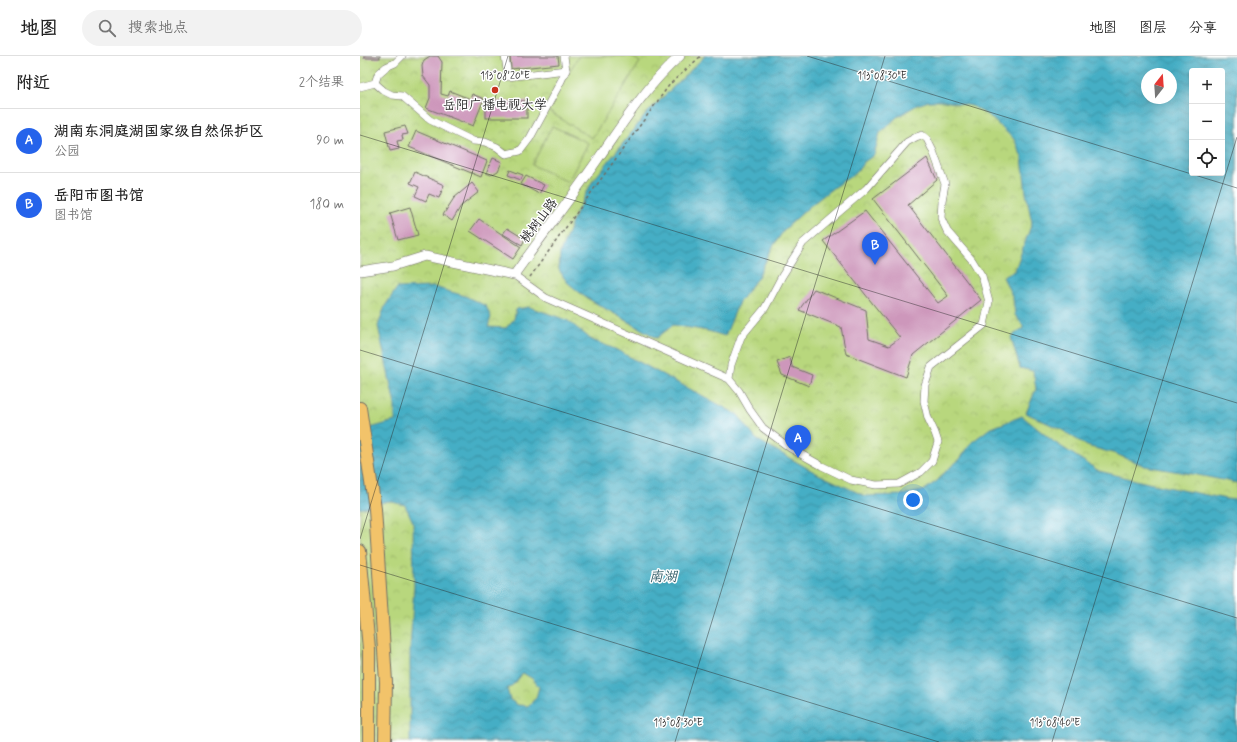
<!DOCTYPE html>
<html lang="zh">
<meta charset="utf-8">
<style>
:root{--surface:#fff;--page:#f2f2f2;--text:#222;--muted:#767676;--line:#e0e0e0;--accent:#2563eb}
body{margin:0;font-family:Mynerve,"LXGW WenKai TC",sans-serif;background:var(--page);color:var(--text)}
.controls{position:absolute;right:12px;top:12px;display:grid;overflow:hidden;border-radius:4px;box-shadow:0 4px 16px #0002}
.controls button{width:36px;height:36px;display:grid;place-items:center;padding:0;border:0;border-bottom:1px solid var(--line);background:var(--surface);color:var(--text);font:20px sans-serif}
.compass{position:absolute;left:781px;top:12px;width:36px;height:36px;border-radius:50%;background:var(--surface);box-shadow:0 4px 16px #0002;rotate:17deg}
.you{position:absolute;left:553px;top:444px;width:14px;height:14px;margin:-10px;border:3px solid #fff;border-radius:50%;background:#1a73e8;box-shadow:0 0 0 6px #1a73e833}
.badge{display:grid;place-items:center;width:26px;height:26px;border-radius:50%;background:var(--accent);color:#fff;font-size:13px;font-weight:700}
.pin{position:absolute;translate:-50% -33px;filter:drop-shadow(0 1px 2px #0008)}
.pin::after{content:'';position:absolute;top:21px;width:14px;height:12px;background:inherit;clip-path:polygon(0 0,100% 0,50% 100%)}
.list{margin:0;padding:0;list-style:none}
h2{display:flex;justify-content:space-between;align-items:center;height:52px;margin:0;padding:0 16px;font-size:17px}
h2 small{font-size:13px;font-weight:400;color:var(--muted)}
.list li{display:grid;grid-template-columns:26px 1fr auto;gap:12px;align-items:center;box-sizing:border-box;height:64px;padding:0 16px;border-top:1px solid var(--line)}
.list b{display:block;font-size:15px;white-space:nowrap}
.list p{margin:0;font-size:13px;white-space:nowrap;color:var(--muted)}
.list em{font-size:13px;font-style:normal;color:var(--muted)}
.icon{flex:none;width:22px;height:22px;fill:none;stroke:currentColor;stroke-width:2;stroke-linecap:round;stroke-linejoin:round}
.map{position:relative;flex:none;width:877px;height:686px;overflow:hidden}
header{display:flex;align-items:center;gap:24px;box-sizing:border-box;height:56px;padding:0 20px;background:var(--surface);border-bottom:1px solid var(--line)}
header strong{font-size:19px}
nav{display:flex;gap:22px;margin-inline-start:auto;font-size:14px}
.search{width:280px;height:36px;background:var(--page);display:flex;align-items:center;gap:10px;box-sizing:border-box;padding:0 14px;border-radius:22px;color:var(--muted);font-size:15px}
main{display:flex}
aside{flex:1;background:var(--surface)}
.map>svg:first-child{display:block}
.park{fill:url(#park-crowns);stroke:#728154;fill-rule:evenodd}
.pitch{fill:#b8d77d;stroke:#728154}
.water{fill:url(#water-waves);stroke:#386c78;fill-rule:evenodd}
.building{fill:#cd97bb}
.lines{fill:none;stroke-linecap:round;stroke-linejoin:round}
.minor-casing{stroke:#716e66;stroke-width:8}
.tertiary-casing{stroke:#716e66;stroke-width:10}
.primary-casing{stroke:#716e66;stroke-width:14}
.trunk-casing{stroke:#716e66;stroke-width:14}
.path{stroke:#716e66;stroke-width:1.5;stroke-dasharray:3 3;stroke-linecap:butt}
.minor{stroke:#fff;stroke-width:7}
.tertiary{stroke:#fff;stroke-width:9}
.primary{stroke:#f2c36a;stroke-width:12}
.trunk{stroke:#f2c36a;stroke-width:12}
.ticks{fill:none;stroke:#2b2b2b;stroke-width:1;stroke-opacity:0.45}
.poi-dot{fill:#c8321e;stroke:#fff;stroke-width:1.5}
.labels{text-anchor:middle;stroke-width:3;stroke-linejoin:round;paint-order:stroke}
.poi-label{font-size:13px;fill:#2b2b2b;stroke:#fff}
.street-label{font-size:13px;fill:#2b2b2b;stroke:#fff}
.water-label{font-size:14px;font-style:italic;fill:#355f69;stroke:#fff}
.ticks-label{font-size:10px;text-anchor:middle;fill:#2b2b2b;stroke:#fff;stroke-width:3;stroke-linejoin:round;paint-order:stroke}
</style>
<header>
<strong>地图</strong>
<div class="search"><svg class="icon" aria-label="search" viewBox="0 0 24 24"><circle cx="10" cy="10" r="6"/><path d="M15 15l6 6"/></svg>搜索地点</div>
<nav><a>地图</a><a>图层</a><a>分享</a></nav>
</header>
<main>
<aside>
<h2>附近<small>2个结果</small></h2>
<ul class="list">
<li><span class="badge">A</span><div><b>湖南东洞庭湖国家级自然保护区</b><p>公园</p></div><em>90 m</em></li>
<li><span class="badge">B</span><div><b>岳阳市图书馆</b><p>图书馆</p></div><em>180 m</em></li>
</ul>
</aside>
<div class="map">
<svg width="877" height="686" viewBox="0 0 877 686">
<defs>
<pattern id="park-crowns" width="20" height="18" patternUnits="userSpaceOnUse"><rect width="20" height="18" fill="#b8d77d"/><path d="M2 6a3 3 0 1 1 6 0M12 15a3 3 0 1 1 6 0" fill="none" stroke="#9eb96c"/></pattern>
<pattern id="water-waves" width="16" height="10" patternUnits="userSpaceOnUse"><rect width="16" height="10" fill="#45aec5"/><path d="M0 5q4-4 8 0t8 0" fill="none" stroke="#3a8ea0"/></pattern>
</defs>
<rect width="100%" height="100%" fill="#fff"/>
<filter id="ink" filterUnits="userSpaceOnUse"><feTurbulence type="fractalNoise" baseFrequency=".025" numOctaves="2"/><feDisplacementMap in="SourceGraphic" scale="8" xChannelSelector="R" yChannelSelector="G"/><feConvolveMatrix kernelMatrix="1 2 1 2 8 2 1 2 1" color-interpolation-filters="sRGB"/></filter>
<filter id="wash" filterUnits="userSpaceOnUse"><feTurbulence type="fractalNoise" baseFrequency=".012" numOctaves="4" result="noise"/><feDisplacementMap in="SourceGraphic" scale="16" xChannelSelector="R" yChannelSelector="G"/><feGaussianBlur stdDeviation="0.9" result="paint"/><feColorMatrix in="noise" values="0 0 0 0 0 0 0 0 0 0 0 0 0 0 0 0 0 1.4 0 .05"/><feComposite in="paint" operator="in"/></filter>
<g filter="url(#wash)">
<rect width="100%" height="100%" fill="#f2ebd5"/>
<path class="park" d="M0,0H877V686H0ZM832,15H862V117H832ZM787,18H811V42H787Z"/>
<g class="pitch">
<path d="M219,0H271L280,6L232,82L185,53Z"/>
<path d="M192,70L228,87L208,126L172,109Z"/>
</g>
<g class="water">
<path d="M345,0H877V427L843,420L785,410L756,398L727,390L702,374L666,357L676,333L673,315L660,312L651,281L664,271L655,259L653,242L643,221L655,214L672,167L666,137L662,101L654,83L629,60L612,50L584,45H569L557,49L537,61L520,77L514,99L504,106L496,117L474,131L450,150L424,174L412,192L398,221L379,246L365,280L348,275L313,269L297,282L225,241L207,226L199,214L200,197L214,161L232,126L287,57ZM832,15H862V117H832ZM787,18H811V42H787Z"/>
<path d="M74,231L105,240L126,250L131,261L128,271L146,272L154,263L156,253L169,251L207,264L232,284L255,293L307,321L345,341L378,359L396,383L456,417L505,440L542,439L563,435L577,425L587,414L600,403L612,386L629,373L662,360L694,386L739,415L788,427L866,443L877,444V686H50V594L54,530L53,466L45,449L28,445L0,453V375L35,365V349L18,270L25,250L37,232ZM163,617L173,623L179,631L176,642L168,650L158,649L150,644L147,633L155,627Z"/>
</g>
<g id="blocks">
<g class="building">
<rect x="4" y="0" width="16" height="2"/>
<path d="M70,0H78L82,6L81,38L88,40L90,35L110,43L112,38L124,43L113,70L66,52L70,42V29L63,20L62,10L64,4Z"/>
<path d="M150,0H198L199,8L151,13Z"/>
<rect x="126" y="45" width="41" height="17"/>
<path d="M45,70L48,78L42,79L43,84L37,85L39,93L30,95L25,75Z"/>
<path d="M56,75L127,105L121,121L49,91Z"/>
<path d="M133,102L142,106L138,115L131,119L126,117Z"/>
<path d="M567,102L577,124L548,149L621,244L553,299L546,321L486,298L481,271L439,254L454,233L506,254L509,283L529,290L540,282L463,185L505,155L578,247L588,240L513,143Z"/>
<path d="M150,114L163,119L161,124L148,119Z"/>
<path d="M55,116L84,129L79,142L69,138L66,145L55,140L59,131L50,127Z"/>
<path d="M166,120L184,129L179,138L161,128Z"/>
<path d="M112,127L119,136L101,150L92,165L83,159L94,142Z"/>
<path d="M50,151L58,179L38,184L30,157Z"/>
<path d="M119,163L161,191L153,203L110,175Z"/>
<path d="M147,172L165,183L162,189L143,178Z"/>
<path d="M430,301L432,311L452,319L449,330L422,319L417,306Z"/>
</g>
</g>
</g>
<g filter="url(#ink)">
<use href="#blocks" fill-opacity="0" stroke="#716e66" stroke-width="1"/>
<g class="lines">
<g class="minor-casing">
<g id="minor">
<path d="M145,0L148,21L206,14"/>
<path d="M15,27L18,18L26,11L35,7L42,0"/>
<path d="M0,31L15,27L24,35L32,39L42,40L70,64L113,85L125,86L137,91L146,98L160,95L170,82L201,25L206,14L204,0"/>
<path d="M154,219L186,242L369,323L379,335L390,354L403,372L430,392L462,410L491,424L516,429L539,428L561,416L572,405L578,386L575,377L568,362L564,345L565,329L571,311L624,269L629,246L622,220L612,204L587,175L581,162L582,145L585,128L573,95L567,83L562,79L556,81L547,86L506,133L443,187L422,220L405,252L381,281L371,309L369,323"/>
</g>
</g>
<g class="tertiary-casing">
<path id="tertiary" d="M0,215L33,210L65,200L154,219C182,180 211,142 238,103C263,67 287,29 320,0"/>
</g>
<g class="primary-casing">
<path id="primary" d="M0,352L15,453L26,626L25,686"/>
</g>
<g class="trunk-casing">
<path id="trunk" d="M0,495L9,593V686"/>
</g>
<path class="path" d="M170,221L310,28L341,0"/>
<use href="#minor" class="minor"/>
<use href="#tertiary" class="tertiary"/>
<use href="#primary" class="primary"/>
<use href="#trunk" class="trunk"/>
</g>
</g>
<path class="ticks" d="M447,0L877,132M0,79L877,347M0,294L877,562M0,483L148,0M0,509L579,686M315,686L525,0M692,686L877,81"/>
<circle class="poi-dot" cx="135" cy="34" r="4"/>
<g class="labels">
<g class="poi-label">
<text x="135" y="53">岳阳广播电视大学</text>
</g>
<g class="street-label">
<text transform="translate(178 164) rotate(-53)" y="5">桃树山路</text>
</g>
<g class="water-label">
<text x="303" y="525">南湖</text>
</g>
</g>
<g class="ticks-label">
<text x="145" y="23">113°08'20"E</text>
<text x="522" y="23">113°08'30"E</text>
<text x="318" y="670">113°08'30"E</text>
<text x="695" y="670">113°08'40"E</text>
</g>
</svg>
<div class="controls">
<button>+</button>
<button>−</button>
<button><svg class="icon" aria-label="locate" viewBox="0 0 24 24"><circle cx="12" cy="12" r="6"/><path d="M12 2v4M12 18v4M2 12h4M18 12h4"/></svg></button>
</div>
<svg class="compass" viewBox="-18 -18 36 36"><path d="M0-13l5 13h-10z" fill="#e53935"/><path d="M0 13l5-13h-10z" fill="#767676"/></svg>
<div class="you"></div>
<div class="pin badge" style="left:438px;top:402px">A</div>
<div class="pin badge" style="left:515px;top:209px">B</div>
</div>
</main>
